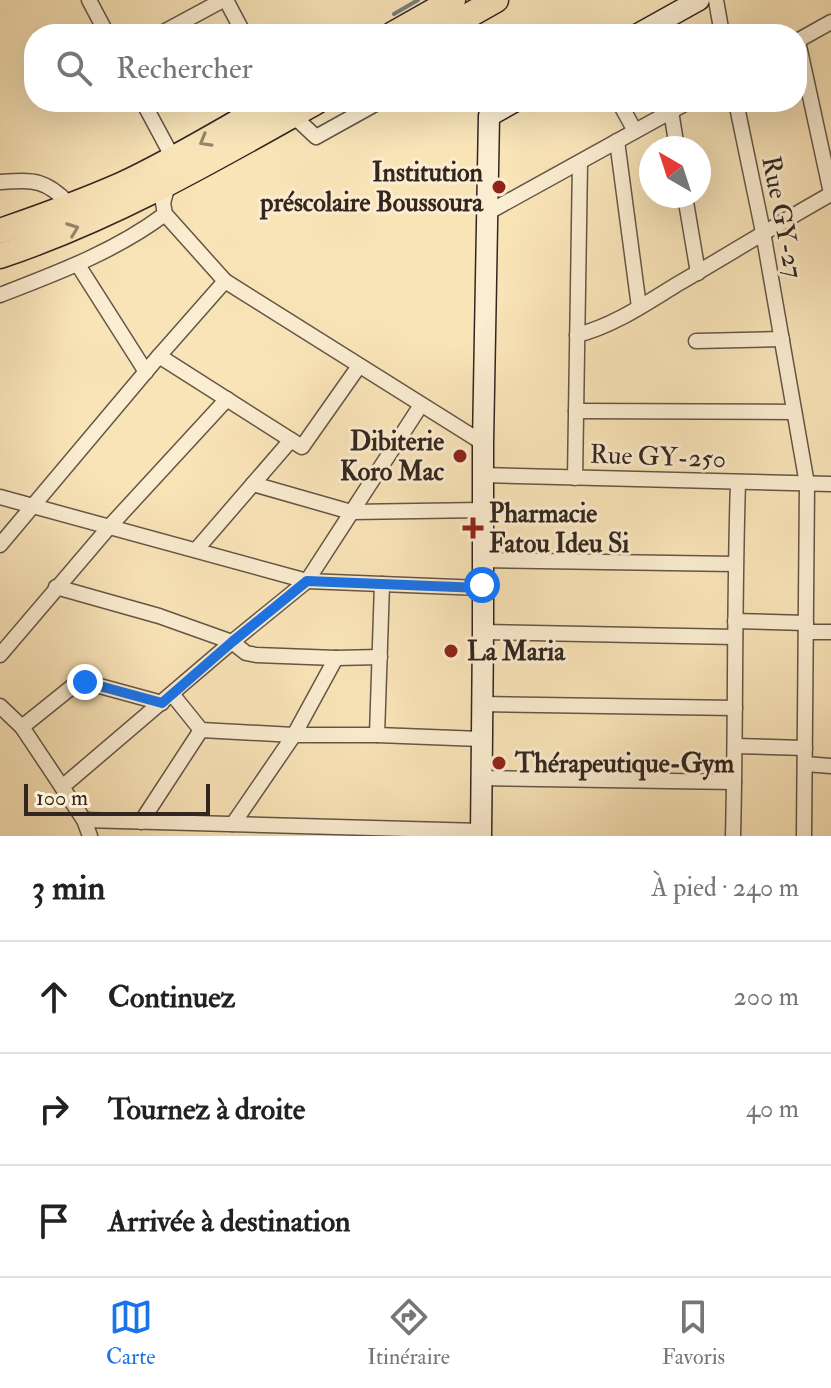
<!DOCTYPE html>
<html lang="fr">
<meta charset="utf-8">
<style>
:root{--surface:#fff;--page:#f2f2f2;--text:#222;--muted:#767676;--line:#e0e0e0;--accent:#1a73e8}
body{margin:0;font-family:"IM FELL Double Pica",serif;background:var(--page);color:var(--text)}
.compass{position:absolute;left:639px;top:136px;width:72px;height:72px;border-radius:50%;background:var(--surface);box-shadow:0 8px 32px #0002;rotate:321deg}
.scale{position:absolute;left:24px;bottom:20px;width:186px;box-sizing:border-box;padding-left:8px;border:4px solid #332620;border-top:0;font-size:22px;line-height:28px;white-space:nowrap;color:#332620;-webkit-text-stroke:6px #fbedd1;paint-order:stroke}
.stop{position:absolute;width:24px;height:24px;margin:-18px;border:6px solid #1a73e8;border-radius:50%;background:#fff}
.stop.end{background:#1a73e8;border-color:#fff;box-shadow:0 2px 8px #0008}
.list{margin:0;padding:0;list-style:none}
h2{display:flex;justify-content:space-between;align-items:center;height:104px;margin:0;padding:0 32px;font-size:34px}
h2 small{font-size:26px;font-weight:400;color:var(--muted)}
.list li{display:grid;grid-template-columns:52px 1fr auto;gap:24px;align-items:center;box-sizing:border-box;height:112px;padding:0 32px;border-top:2px solid var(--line)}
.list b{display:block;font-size:30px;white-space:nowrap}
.list em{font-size:26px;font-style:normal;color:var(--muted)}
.icon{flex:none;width:44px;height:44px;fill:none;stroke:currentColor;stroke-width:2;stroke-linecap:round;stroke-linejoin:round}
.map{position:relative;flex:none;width:831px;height:836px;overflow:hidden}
.search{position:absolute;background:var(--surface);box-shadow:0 8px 32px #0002;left:24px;right:24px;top:24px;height:88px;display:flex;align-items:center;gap:20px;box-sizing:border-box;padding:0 28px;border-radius:32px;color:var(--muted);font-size:30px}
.sheet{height:440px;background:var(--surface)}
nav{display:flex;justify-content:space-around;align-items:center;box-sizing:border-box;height:112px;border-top:2px solid var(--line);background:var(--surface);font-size:22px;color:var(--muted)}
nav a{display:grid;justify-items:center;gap:4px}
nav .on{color:var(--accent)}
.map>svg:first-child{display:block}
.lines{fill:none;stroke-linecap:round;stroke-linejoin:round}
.stream{stroke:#75807c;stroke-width:4}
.street-casing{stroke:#645646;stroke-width:17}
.secondary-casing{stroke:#332620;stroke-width:23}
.highway-casing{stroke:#332620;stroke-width:27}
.street{stroke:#fbedd1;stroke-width:14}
.secondary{stroke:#fbedd1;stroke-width:20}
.highway{stroke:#f9e4b8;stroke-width:24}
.oneway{stroke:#96856c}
.route{stroke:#1a73e8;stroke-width:10}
.poi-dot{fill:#8f2418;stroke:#fbedd1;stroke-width:3}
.labels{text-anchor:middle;stroke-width:6;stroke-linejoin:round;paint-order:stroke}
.poi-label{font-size:26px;font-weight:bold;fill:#332620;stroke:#fbedd1;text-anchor:start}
.street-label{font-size:26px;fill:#332620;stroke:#fbedd1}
</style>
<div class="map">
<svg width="831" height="836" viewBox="0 0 831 836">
<rect width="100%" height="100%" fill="#f9e4b8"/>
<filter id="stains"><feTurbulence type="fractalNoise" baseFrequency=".0025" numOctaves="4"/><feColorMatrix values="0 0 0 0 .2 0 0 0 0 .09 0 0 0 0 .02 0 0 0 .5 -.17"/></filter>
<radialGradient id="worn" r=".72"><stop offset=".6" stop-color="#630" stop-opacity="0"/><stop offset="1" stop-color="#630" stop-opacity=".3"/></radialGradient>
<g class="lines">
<path class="stream" d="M394,14L418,0"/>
<g class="street-casing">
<g id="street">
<path d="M89,0L107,34"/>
<path d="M226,0L244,34"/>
<path d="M716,0L722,34"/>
<path d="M160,34L223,0"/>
<path d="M797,41L831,22"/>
<path d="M798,41L831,193"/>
<path d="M143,102L173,158"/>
<path d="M619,102L635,131"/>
<path d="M736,102L763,232L807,484L804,836"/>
<path d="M671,111L677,148"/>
<path d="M290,116L300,122L316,137L379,102"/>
<path d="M617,141L639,307"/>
<path d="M0,182C34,180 46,179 70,205"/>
<path d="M168,185L163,203L165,214L225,281L483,443"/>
<path d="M685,196L698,273"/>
<path d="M487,213L688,102"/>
<path d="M78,265L146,372"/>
<path d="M0,295C57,273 116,251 165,214"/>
<path d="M577,335C613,326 645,304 676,285C728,255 779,223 831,194"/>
<path d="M696,341L782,339"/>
<path d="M159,356L302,447L359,366"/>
<path d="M576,411L794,412"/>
<path d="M482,475L831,484"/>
<path d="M575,478L580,162"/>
<path d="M253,484L351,512L482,510"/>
<path d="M0,497L307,581L481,588L482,585"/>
<path d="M0,545L159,356L225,281"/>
<path d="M196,550L291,440"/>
<path d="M482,560L735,564"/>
<path d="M56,587L159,616L232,642L246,653L256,655L336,658L380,657"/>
<path d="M735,621L806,623"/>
<path d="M483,632L735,637"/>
<path d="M806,632H831"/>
<path d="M0,655L110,526L227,399"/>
<path d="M172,694L201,730L294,735H377L481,739"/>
<path d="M481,704L735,708"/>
<path d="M0,706L22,727L84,820L90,836"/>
<path d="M22,727L78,682H85L162,703"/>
<path d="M377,735L382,584"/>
<path d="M736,746L805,748"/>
<path d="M805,764L831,766"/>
<path d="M480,778L734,782"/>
<path d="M62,787L232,642L307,581L421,405"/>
<path d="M84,820L481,831"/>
<path d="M141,822L201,730"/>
<path d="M233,824L294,735L336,658"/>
<path d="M733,836C736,718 734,601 738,483"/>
</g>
</g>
<g class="secondary-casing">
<g id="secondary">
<path d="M638,34L699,0"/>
<path d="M481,836L483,632V443L489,116L514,102"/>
</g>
</g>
<g class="highway-casing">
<g id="highway">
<path d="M393,34L453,0"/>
<path d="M436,34L496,0"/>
<path d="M0,231C41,217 82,202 121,185C173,161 223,130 273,102"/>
<path d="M0,256C113,218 213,160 316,102"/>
</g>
</g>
<use href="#street" class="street"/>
<use href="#secondary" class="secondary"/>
<use href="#highway" class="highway"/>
</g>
<defs><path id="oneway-chevron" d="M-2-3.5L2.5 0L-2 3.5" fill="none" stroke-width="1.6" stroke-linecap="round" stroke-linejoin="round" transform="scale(2)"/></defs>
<g class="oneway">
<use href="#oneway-chevron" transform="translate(205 141) rotate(150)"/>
<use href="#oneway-chevron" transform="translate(73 229) rotate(-21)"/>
</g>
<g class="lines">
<path class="route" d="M85,682L162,703L232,642L307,581L481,588L482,585"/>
</g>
<g class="poi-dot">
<circle cx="499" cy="187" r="8"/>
<circle cx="460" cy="456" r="8"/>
<path d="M469 516h8v8h8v8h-8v8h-8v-8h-8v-8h8z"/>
<circle cx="451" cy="651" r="8"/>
<circle cx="499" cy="763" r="8"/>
</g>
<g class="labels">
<g class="poi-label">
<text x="483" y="181" text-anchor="end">Institution<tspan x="483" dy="30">préscolaire Boussoura</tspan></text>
<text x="444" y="450" text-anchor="end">Dibiterie<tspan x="444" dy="30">Koro Mac</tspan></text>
<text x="489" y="522">Pharmacie<tspan x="489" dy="30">Fatou Ideu Si</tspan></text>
<text x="467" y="660">La Maria</text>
<text x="515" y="772">Thérapeutique-Gym</text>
</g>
<g class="street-label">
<text transform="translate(783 217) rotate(79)" y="9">Rue GY-27</text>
<text transform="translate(658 456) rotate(2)" y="9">Rue GY-250</text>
</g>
</g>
<rect width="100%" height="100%" filter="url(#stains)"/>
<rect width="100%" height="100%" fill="url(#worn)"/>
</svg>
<svg class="compass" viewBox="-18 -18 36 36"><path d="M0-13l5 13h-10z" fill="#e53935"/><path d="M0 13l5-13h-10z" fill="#767676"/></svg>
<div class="scale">100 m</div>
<div class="stop" style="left:482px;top:585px"></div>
<div class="stop end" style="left:85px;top:682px"></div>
<div class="search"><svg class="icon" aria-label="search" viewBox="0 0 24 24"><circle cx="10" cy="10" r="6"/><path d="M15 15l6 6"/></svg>Rechercher</div>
</div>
<section class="sheet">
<h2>3 min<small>À pied · 240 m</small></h2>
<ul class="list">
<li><svg class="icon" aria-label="ahead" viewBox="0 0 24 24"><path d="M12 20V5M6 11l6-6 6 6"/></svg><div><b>Continuez</b></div><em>200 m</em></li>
<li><svg class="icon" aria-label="right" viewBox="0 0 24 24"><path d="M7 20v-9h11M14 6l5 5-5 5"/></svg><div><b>Tournez à droite</b></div><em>40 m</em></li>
<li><svg class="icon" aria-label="arrive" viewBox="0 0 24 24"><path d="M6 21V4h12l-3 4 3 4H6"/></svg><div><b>Arrivée à destination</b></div></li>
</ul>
</section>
<nav>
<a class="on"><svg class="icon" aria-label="map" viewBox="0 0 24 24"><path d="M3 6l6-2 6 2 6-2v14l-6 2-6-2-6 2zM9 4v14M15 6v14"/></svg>Carte</a>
<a><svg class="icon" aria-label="directions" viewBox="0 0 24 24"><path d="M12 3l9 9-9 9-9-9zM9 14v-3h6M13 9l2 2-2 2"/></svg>Itinéraire</a>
<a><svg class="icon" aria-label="saved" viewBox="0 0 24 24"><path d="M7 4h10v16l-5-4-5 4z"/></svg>Favoris</a>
</nav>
